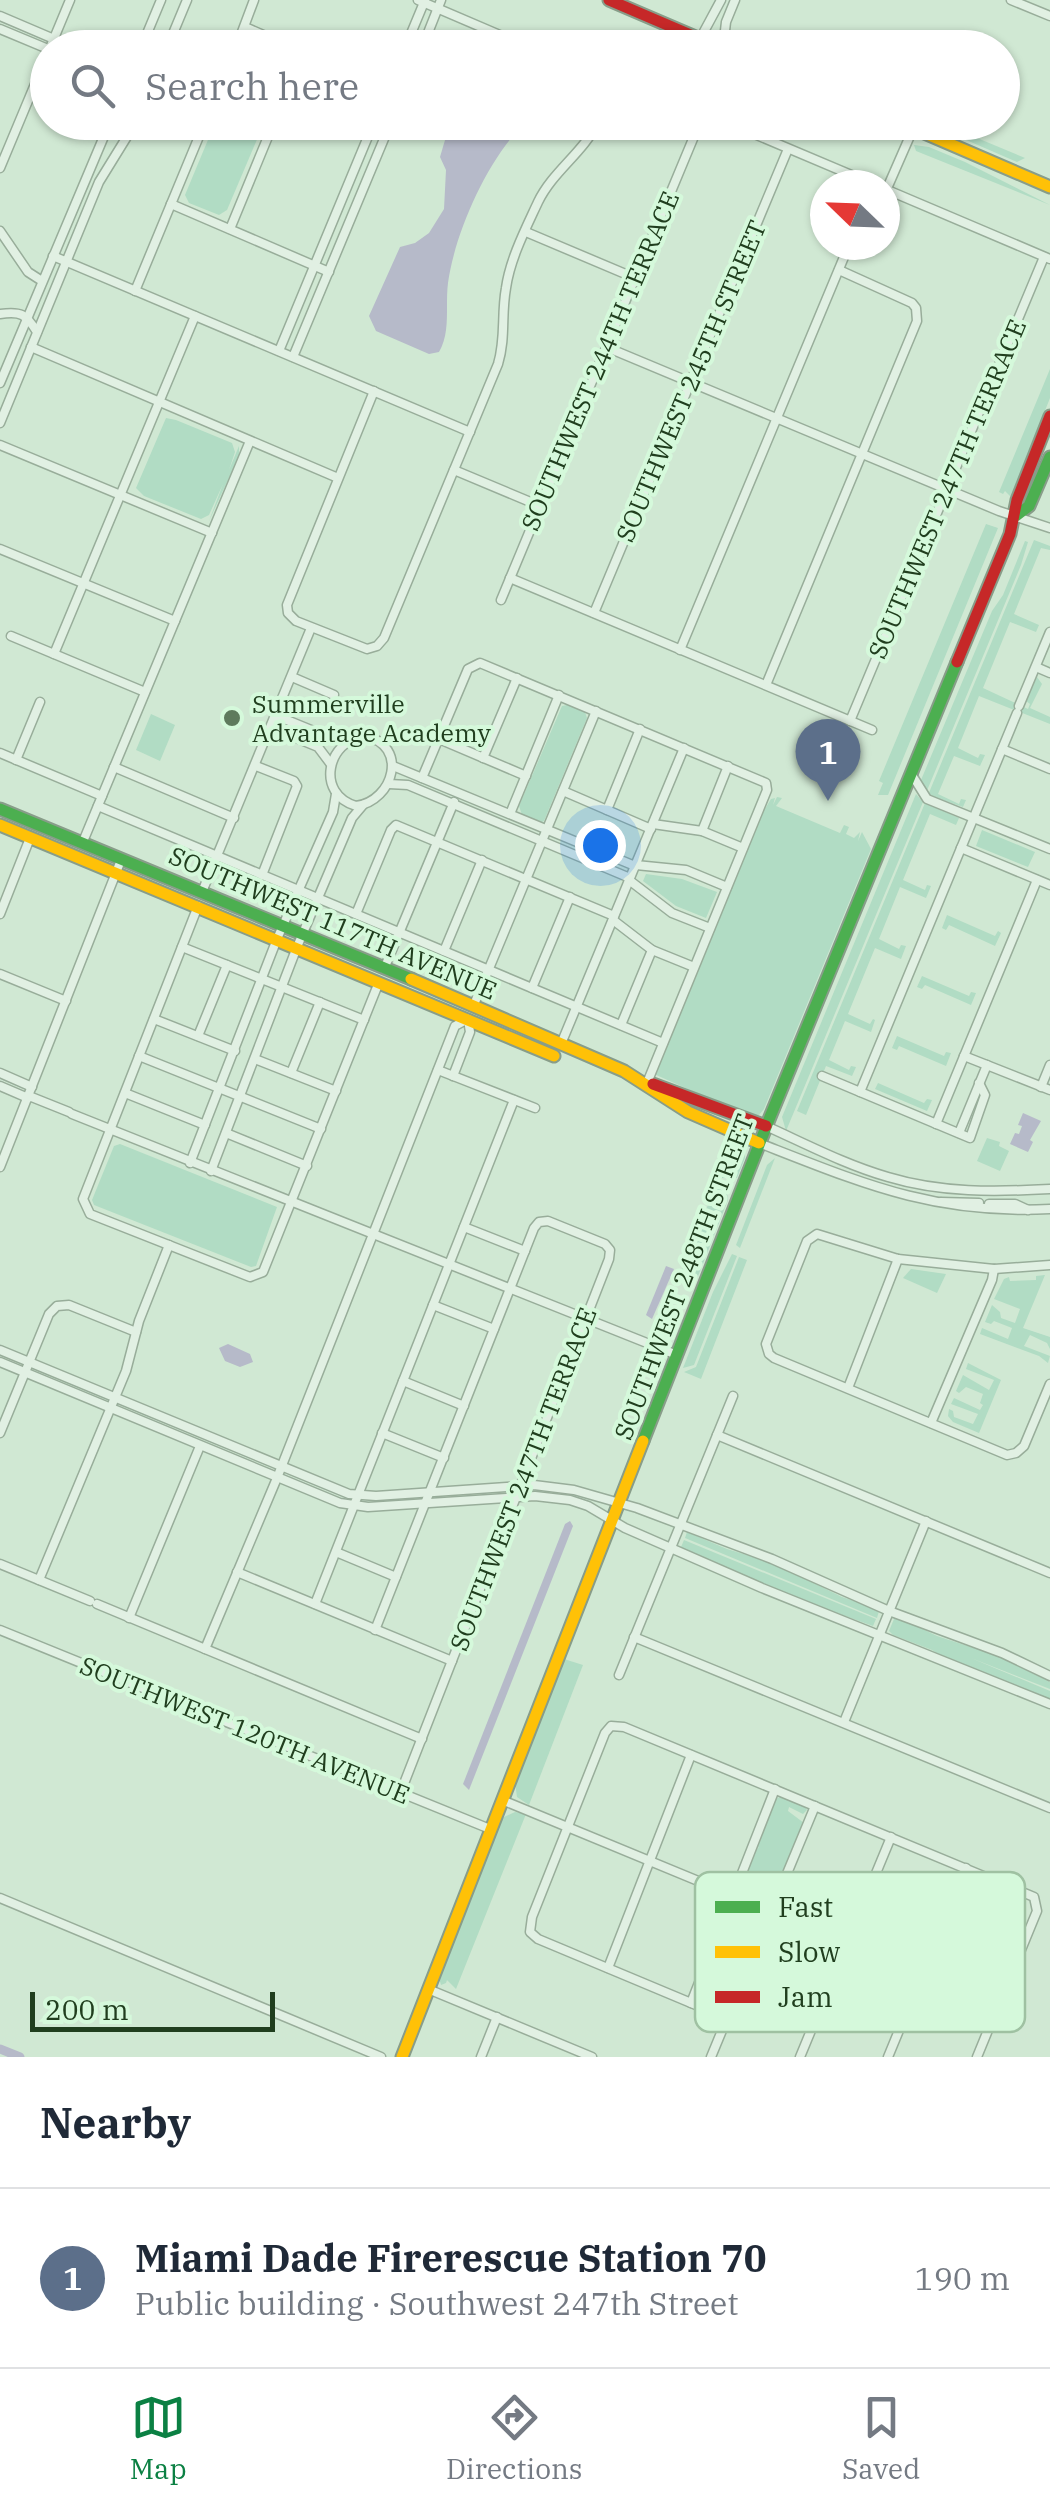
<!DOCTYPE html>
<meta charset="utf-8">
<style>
:root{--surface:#fff;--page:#f2f2f3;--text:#1f2937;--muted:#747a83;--line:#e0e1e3;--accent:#0b8043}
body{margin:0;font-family:"IBM Plex Serif",serif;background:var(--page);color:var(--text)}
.compass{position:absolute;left:810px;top:170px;width:90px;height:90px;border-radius:50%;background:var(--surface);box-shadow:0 2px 8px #0004;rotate:293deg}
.scale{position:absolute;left:30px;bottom:25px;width:245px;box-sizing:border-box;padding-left:10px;border:5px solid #203e1e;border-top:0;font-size:28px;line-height:35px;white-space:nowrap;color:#203e1e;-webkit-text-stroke:8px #d5f9db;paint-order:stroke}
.you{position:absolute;left:600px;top:845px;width:35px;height:35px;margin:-25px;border:8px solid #fff;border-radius:50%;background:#1a73e8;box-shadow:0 0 0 15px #1a73e833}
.badge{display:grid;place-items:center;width:65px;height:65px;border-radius:50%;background:var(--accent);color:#fff;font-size:32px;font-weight:700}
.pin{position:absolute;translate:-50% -82px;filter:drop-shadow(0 2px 5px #0008)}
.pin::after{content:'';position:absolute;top:52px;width:35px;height:30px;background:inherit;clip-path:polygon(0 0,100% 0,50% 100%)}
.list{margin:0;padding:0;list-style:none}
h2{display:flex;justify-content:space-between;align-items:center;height:130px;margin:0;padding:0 40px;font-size:42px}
h2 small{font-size:32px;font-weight:400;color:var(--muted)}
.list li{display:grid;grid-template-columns:65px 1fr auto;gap:30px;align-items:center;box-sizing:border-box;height:180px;padding:0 40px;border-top:2px solid var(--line)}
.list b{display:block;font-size:38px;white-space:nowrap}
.list p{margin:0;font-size:32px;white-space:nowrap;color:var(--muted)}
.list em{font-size:32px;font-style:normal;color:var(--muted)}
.icon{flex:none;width:55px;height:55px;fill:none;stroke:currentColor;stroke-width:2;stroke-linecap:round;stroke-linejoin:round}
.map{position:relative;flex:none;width:1050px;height:2057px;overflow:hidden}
.search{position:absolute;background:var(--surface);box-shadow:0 2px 8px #0004;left:30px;right:30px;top:30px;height:110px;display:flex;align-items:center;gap:25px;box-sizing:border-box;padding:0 35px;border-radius:55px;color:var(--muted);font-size:38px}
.sheet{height:310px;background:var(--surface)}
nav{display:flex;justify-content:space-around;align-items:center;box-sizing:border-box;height:140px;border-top:2px solid var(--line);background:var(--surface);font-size:28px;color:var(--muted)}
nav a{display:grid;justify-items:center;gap:5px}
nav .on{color:var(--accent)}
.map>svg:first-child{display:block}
.green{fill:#b1dcc4}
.water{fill:#b6bac9}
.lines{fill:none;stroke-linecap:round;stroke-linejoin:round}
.canal{stroke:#b6bac9;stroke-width:9}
.street-casing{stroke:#98ad9a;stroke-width:11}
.fast-casing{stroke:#889d89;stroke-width:15}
.slow-casing{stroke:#889d89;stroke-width:15}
.jam-casing{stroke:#889d89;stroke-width:15}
.street{stroke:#e1f0e3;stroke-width:8}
.fast{stroke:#4caf50;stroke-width:11}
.slow{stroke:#ffc107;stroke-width:11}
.jam{stroke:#c62828;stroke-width:11}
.poi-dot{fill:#5e7a5d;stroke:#d5f9db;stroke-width:4}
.labels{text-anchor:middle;stroke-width:8;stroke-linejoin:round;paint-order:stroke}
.street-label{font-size:25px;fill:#203e1e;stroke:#d5f9db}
.poi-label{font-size:25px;fill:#203e1e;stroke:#d5f9db;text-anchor:start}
.key{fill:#d5f9db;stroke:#9fc1a2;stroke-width:2.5}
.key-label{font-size:28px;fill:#203e1e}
</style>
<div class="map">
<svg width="1050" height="2057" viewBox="0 0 1050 2057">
<rect width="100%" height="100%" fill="#d0e8d3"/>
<g class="green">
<path d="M215,123H264L227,210L219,215L189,203L185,195Z"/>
<path d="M927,123H941L1025,158L1017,162Z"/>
<path d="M914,145L929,147L965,162L1050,205L916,151Z"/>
<path d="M1050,369V398L1011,497L1005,491L1003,494L999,492Z"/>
<path d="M166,418L176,420L232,443L235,452L229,470L239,446V456L209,521L223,484L209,515L201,519L144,496L136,488Z"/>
<path d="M986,524L998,528L888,795H878L883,783L879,781Z"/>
<path d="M1034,540L1050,546V550L1041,548L1014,614L1039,625L1036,632L1010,622L983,688L1028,709L1030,704L1026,701L1037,677L1042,684L1030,708L1050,717V724L979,696L958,748L978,758L980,754L985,755L980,766L954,756L938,794L959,804L961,799L966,800L963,807L928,795Z"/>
<path d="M1025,541L1028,542L1021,565L926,793L921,780L992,611L1003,595Z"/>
<path d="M567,705L585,712L587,718L544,821L540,823L522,815L519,806L562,706Z"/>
<path d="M151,714L175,725L160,761L136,750Z"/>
<path d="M916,794L923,802L786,1131L782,1117Z"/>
<path d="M777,797L782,798L776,806L840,833L844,825L849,827L846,834L854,838L860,832L858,841L862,832L871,849L764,1109L759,1115L748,1116L654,1074L757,822L771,799L775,798L773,805Z"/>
<path d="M925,803L959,818L956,825L930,814L903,880L925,890L927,885L931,886L926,898L900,887L879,939L899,949L901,945L906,946L901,959L875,948L848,1014L870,1024L873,1019L875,1020L871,1032L845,1021L829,1060L849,1070L851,1066L856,1067L852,1076L826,1066L806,1115L797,1111Z"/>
<path d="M982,830L1035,852L1028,867L976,846Z"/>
<path d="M646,874L682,879L717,892L706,918L676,906L643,881Z"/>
<path d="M947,915L995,936L998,931L1001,933L995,946L949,925L946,930L942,928Z"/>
<path d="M922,976L969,996L971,992L976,993L971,1005L925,985L922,989L917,987Z"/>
<path d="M897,1036L944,1056L946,1052L951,1053L946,1066L899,1046L897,1050L892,1048Z"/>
<path d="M878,1083L924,1103L927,1099L932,1100L927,1111L875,1089Z"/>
<path d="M987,1138L1000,1142L999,1146L1009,1151L1000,1171L977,1161Z"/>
<path d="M738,1139L745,1145V1158L737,1178H719Z"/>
<path d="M120,1144L277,1207L256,1266L251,1267L94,1205L92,1200L114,1146Z"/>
<path d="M775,1158L740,1248L736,1245L767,1165Z"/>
<path d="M716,1185L727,1192L728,1200L697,1279L681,1271Z"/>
<path d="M732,1254L737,1256L694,1365L683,1368L713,1292Z"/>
<path d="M739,1257L747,1260L701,1379L684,1372L696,1367Z"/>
<path d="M911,1269L946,1274L937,1293L903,1278Z"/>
<path d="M1045,1275L1023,1328L1050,1337V1349L1047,1343L1030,1335L1024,1346L1050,1356L1048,1363L1039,1356L980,1334L982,1328L1008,1339L1012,1328L994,1321L991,1324L985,1322L992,1305L1000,1312L1001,1318L1015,1323L1020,1309L994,1299L1004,1279L1009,1277L1010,1281L1036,1280V1276Z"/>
<path d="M968,1363L1001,1380L979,1433L953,1422L948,1416L949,1409L953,1411L954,1417L973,1424L978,1414L951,1404L954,1398L980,1410L983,1405L980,1403L983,1394L966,1387L959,1393L956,1391L963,1375L989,1390L994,1380L966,1369Z"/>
<path d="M687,1532L727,1549L773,1563L842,1597L875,1608L879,1611L877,1618L685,1538Z"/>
<path d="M684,1540L876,1619L873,1626L787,1595L684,1549L681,1547Z"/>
<path d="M900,1618L937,1636L1001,1657L1050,1682V1689L971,1658L1050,1691V1700L955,1664L932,1650L893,1635L889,1631L894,1619Z"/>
<path d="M564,1659L583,1665L529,1805L517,1797L515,1783Z"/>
<path d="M783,1796L804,1805L807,1810L803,1814L789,1807L788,1811L804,1823L777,1885L769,1888L749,1879L746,1872L755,1849L759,1848L756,1846L775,1799Z"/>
<path d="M515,1812L526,1814L456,1989L447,1980L459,1945L446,1983L441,1985L439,1978L499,1823L504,1817Z"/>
</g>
<g class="water">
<path d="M450,123H525C488,158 455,232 448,283C445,306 451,331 439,352L429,354L376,331L369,316L400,247L415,243L429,233L444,209L446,170L440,157Z"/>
<path d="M1023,1113L1041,1121L1030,1140L1033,1142L1028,1152L1010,1144L1015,1133L1019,1134L1022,1126L1018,1125Z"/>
<path d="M666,1266L674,1269L652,1319L646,1315Z"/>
<path d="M228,1344L250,1354L253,1362L240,1367L225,1361L219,1348Z"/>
<path d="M570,1521L573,1526L469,1790L463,1784L565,1524Z"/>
</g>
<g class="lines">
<path class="canal" d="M0,2049L20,2057"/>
<g class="street-casing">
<g id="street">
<path d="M418,0L530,48"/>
<path d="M1011,0L1050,16"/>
<path d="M0,16L75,48"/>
<path d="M245,27L293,48"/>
<path d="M0,29L48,49"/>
<path d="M700,39L721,0"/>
<path d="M50,48L70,0"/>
<path d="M141,48L161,0"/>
<path d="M167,48L187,0"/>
<path d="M236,48L254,0"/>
<path d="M405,48L425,0"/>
<path d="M422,48L441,0"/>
<path d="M723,48L726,22L735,0"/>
<path d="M177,122L201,133"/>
<path d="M726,122L875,185"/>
<path d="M0,168L48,53"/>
<path d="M885,189L1050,259"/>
<path d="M885,193L913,129"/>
<path d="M171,204L329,272"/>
<path d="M230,229L274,122"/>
<path d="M0,231L28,272L42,281"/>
<path d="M526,232L635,278"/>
<path d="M53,256L470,432"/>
<path d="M135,291L205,122"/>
<path d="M0,314C21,311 26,314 37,332"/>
<path d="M31,347L338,478"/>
<path d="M606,347L999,511L1050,528"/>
<path d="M279,351L374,122"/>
<path d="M293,357L391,122"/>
<path d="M0,383L110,122"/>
<path d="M374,391L287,605L288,613L296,621L367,649L377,646L384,638L498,364C506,338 501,315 506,288C510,259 526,228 538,202C553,171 583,153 598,122"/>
<path d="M0,423L99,182L136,122"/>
<path d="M0,445L212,533"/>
<path d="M454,470L540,506"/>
<path d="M0,549L175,621"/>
<path d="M510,578L872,730"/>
<path d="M501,600L700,122"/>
<path d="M594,613L788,149"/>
<path d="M11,636L145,692"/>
<path d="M680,650L849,245"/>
<path d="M54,654L195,316"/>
<path d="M1036,667L1050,673"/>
<path d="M292,677L334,695"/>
<path d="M766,685L917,321L916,308L912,303L839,270"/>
<path d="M1019,706L1050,632"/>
<path d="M277,716L343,743"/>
<path d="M850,721L1044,257"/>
<path d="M272,728L318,747L330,763"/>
<path d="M365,736C409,745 394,801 356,806C315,794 327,740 365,736Z"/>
<path d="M439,739L526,776"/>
<path d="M1002,749L1050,769"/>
<path d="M0,753L102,796"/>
<path d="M483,758L517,678"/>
<path d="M16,760L40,702"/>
<path d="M256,766L294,781L297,786L262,875"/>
<path d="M393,766L635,866"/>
<path d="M114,767L234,818"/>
<path d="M912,775L927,799L1050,849"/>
<path d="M422,778L468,669L480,663L766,783L767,790L647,1083"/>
<path d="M389,784L408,785L630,878"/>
<path d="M563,791L651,829"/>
<path d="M98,806L663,1043"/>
<path d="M607,810L640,729"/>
<path d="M510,814L559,695"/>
<path d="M653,824L702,831L743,848"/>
<path d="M702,831L728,766"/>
<path d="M82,844L250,441"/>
<path d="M961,848L1050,885"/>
<path d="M636,865L686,870L727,887"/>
<path d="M629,880L672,913L710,928"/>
<path d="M202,892L311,628"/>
<path d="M198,906L83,1199L90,1214L250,1277L263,1272L379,982"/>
<path d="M0,914L30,838"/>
<path d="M356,914L391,830L396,825L614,916"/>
<path d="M613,920L652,950L694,967"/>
<path d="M182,947L364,1020"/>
<path d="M444,951L482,860"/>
<path d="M384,969L454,802"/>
<path d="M0,974L66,1001"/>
<path d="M532,988L570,897"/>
<path d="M473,1007L596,711"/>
<path d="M154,1019L235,1051"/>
<path d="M621,1025L652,950"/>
<path d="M198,1036L227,965"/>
<path d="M561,1044L684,748"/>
<path d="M139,1056L321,1129"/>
<path d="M964,1056L1050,1090"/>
<path d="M255,1059L336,1091"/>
<path d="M438,1070L535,1108"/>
<path d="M0,1073L32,1087"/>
<path d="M291,1073L320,1002"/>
<path d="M453,1076L470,1032L468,1020"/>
<path d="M822,1076L970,1138L985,1095L979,1083"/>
<path d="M0,1086L28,1098"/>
<path d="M1041,1087L1050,1065"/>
<path d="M860,1092L1017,713"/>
<path d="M125,1093L205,1125"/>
<path d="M29,1096L69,1112"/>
<path d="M72,1114L677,1355"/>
<path d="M936,1124L1037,880"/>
<path d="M766,1126C806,1144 846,1165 888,1177C941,1193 995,1192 1050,1189"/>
<path d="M226,1133L307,1166"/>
<path d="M959,1133L987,1065"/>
<path d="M759,1143C864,1184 935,1215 1050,1209"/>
<path d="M190,1163L277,939L333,812L336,794"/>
<path d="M0,1167L121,860"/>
<path d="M211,1171L297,947L352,818L363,805"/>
<path d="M941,1202L979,1203"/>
<path d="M989,1204H1015L1028,1210"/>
<path d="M464,1227L525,1251"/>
<path d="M1050,1265L994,1269L898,1259L817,1234L807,1241L766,1344L769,1354L774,1358L1007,1455L1016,1453L1024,1446L1050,1384"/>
<path d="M433,1305L494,1329"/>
<path d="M0,1350L349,1494L376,1496L534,1485L574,1490L637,1508L772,1559L889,1611L1002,1653L1050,1676"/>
<path d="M0,1362L340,1503L368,1507L535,1496L570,1500L588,1506L625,1528L762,1588L1050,1704"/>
<path d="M403,1381L464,1406"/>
<path d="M848,1388L898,1259"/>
<path d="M931,1423L992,1280L994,1269"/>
<path d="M0,1433L49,1314L57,1306L69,1305L136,1332"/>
<path d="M382,1433L444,1458"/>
<path d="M717,1435L1050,1573"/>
<path d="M336,1552L396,1577"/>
<path d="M0,1564L90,1601"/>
<path d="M237,1572L452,1661"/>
<path d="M39,1580L126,1371L139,1321L169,1245"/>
<path d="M97,1604L422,1739"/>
<path d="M315,1604L514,1100"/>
<path d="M129,1618L200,1446"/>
<path d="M0,1630L490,1829"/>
<path d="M375,1630L534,1228L539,1222L548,1221L605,1244L610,1250L609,1259L405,1781"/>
<path d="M634,1637L1050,1808"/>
<path d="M205,1649L277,1478L455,1026L468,1019"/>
<path d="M619,1675L733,1396"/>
<path d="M844,1722L926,1521"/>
<path d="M502,1800L737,1897"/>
<circle cx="752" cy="1902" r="16"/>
<path d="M0,1898L381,2057"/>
<path d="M768,1909L999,2005"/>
<path d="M608,1968L691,1755"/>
<path d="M428,1989L592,2057"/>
<path d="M691,2003L775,1789"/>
<path d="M727,2018L538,1939L530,1932L532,1917L605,1733L611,1726L624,1727L1034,1897L1037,1911L977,2057"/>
<path d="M481,2057L497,2017"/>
<path d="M711,2057L815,1806"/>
<path d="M800,2057L891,1837"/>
<path d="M888,2057L966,1868"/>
</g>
</g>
<g class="fast-casing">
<g id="fast">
<path d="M1016,516L1029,506L1050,457"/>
<path d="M0,809L411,979"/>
<path d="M643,1441L770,1117L957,662"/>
</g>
</g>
<g class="slow-casing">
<g id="slow">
<path d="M899,122L1050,187"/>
<path d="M0,825L554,1056"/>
<path d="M411,979L624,1071L688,1112L759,1143"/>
<path d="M402,2057L643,1441"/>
</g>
</g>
<g class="jam-casing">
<g id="jam">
<path d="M609,0L721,48"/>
<path d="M957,662L1010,534L1017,500L1050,416"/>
<path d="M653,1084L766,1126"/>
</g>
</g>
<use href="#street" class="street"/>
<use href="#fast" class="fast"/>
<use href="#slow" class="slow"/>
<use href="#jam" class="jam"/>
</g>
<circle class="poi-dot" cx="232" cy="718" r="10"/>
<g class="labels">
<g class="street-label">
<text transform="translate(600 361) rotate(-67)" y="9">SOUTHWEST 244TH TERRACE</text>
<text transform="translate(691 381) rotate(-67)" y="9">SOUTHWEST 245TH STREET</text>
<text transform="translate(947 489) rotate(-67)" y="9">SOUTHWEST 247TH TERRACE</text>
<text transform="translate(333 923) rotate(23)" y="9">SOUTHWEST 117TH AVENUE</text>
<text transform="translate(684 1277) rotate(-69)" y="9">SOUTHWEST 248TH STREET</text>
<text transform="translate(523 1479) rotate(-69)" y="9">SOUTHWEST 247TH TERRACE</text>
<text transform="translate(245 1730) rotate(22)" y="9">SOUTHWEST 120TH AVENUE</text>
</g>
<g class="poi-label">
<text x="252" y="713">Summerville<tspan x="252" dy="29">Advantage Academy</tspan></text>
</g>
</g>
<rect x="695" y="1872" width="330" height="160" rx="15" class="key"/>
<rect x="715" y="1901" width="45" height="12" fill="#4caf50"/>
<rect x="715" y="1946" width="45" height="12" fill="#ffc107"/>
<rect x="715" y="1991" width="45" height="12" fill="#c62828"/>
<g class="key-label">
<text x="778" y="1917">Fast</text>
<text x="778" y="1962">Slow</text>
<text x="778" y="2007">Jam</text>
</g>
</svg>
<svg class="compass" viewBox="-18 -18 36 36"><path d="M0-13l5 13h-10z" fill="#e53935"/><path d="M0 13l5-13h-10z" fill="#747a83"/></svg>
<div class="scale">200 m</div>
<div class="you"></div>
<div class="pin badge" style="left:828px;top:801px;background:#5c6f8a">1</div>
<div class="search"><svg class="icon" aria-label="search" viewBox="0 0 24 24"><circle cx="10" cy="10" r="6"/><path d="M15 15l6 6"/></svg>Search here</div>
</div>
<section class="sheet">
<h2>Nearby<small></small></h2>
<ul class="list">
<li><span class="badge" style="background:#5c6f8a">1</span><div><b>Miami Dade Firerescue Station 70</b><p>Public building · Southwest 247th Street</p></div><em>190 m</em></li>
</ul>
</section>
<nav>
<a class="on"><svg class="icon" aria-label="map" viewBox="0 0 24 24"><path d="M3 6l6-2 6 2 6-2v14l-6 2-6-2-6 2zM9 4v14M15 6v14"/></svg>Map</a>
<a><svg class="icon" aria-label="directions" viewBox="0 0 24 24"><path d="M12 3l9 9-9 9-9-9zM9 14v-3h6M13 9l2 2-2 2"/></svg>Directions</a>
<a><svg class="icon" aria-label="saved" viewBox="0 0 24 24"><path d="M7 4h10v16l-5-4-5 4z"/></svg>Saved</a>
</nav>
